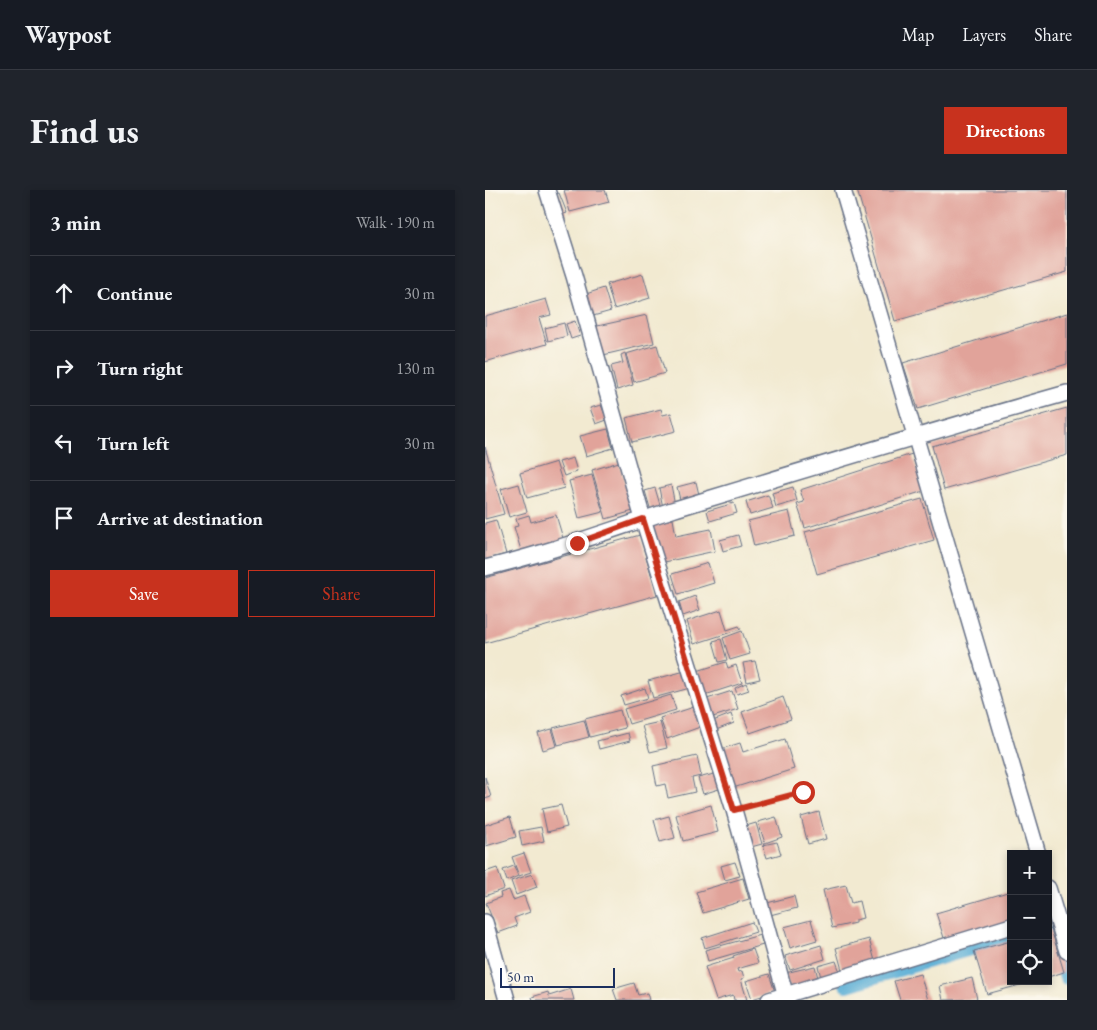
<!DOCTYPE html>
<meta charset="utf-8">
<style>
:root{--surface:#171b24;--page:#20242c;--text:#f1f3f6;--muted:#9ea1a6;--line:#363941;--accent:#c8321e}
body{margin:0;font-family:"EB Garamond",serif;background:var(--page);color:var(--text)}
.controls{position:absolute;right:15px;bottom:15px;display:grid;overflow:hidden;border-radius:0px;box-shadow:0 2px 8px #0003}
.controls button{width:45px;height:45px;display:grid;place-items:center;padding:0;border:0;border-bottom:1px solid var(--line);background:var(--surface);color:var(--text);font:25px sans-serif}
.scale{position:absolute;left:15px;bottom:12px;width:115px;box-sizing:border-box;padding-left:5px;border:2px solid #1b2f5e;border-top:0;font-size:14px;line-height:18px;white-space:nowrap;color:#1b2f5e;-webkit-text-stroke:4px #fbf7ec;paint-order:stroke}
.stop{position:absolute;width:15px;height:15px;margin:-11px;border:4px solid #c8321e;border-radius:50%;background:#fff}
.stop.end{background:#c8321e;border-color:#fff;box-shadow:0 1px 5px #0008}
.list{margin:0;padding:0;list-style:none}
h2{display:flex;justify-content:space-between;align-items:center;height:65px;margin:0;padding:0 20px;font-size:21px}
h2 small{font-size:16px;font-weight:400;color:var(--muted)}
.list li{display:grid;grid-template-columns:32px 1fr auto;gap:15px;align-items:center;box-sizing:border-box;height:75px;padding:0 20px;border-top:1px solid var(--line)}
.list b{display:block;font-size:19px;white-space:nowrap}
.list em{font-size:16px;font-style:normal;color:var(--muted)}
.actions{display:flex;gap:10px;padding:15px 20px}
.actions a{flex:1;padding:11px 0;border:1px solid var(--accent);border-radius:0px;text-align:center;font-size:18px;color:var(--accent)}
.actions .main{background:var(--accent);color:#fff}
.icon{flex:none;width:28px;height:28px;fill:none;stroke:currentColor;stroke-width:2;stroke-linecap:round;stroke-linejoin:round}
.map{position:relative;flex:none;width:582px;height:810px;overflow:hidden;border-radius:0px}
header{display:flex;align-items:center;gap:30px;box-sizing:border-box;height:70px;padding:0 25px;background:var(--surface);border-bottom:1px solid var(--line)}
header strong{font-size:24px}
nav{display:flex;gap:28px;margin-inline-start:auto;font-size:18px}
.intro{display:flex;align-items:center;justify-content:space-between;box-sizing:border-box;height:120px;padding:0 30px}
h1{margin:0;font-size:35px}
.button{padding:12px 22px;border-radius:0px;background:var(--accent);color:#fff;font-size:18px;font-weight:700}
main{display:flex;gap:30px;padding:0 30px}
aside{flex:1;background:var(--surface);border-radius:0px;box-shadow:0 2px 8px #0003}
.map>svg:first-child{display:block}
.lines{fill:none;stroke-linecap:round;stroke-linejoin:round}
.canal{stroke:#59add5;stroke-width:16}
.building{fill:#e1a39a}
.minor-casing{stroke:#667086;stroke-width:18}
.path{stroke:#667086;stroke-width:2.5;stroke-dasharray:4 4;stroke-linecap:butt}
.minor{stroke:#fff;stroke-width:15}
.route{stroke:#c8321e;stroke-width:6}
</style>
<header>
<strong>Waypost</strong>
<nav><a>Map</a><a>Layers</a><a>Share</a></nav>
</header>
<div class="intro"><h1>Find us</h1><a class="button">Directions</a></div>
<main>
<aside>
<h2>3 min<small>Walk · 190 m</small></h2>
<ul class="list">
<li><svg class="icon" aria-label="ahead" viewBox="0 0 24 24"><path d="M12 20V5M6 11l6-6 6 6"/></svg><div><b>Continue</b></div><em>30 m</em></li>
<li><svg class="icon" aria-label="right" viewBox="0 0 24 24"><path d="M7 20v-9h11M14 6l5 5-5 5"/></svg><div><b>Turn right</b></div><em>130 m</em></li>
<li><svg class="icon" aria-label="left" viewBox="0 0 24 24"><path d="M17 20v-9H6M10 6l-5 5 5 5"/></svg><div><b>Turn left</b></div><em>30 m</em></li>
<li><svg class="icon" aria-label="arrive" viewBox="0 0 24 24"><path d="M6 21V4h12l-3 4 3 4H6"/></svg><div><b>Arrive at destination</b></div></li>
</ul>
<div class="actions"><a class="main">Save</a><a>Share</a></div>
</aside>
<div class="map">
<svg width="582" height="810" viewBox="0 0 582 810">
<rect width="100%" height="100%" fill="#fbf7ec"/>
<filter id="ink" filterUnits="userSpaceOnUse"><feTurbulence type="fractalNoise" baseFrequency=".02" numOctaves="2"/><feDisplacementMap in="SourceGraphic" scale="10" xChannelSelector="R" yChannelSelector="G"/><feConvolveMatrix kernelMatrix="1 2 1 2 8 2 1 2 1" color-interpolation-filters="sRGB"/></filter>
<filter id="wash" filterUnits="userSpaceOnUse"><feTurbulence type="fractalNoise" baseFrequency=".0096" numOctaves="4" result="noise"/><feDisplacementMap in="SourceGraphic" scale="20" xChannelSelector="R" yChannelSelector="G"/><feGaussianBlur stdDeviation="1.12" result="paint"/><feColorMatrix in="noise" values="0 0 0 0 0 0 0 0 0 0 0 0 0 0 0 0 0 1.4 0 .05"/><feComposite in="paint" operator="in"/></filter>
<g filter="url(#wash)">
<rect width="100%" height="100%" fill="#f2ead1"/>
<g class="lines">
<g class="canal">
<path d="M569,744L582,787"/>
<path d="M362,794L526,746"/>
</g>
</g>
<g id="blocks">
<g class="building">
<path d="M79,0H120L124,12L85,22Z"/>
<path d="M372,0H582V82L410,131Z"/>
<path d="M74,3L82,23L76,25L68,5Z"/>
<path d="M158,84L165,108L129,119L122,94Z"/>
<path d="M119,98L126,121L108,126L101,104Z"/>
<path d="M61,109L66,125L54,128L62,154L0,172V126Z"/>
<path d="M582,123V174L433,219L418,173Z"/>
<path d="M162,125L169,153L114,166L108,137Z"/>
<path d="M90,131L95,146L86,149L81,134Z"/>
<path d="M79,133L82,146L63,151L60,138Z"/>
<path d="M172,155L180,183L149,192L141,164Z"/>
<path d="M140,163L148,195L132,200L126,176L138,173L136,165Z"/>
<path d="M116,215L122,230L111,234L105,218Z"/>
<path d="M582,218V265L459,300L447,256Z"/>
<path d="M176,219L178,225L186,223L191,241L147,252L141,228Z"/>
<path d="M123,239L128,258L101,266L95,246Z"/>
<path d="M0,257L19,324L0,329Z"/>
<path d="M427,264L439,301L320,338L312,314L319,312L315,300Z"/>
<path d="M88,268L92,281L79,286L74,272Z"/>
<path d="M71,272L79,298L42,308L35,283Z"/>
<path d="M134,272L148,321L121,329L107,280Z"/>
<path d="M107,285L118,322L94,328L84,291Z"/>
<path d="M211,292L215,309L196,314L192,297Z"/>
<path d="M34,294L42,322L24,327L16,299Z"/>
<path d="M186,295L190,315L178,318L174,298Z"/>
<path d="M308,297L312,311L291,317L287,303Z"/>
<path d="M170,298L176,318L166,321L160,301Z"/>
<path d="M283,305L288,318L265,325L261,312Z"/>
<path d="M437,309L449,350L332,384L320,342Z"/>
<path d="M249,313L252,323L225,331L222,321Z"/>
<path d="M304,321L310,346L269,356L263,331Z"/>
<path d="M44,325L46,332L71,325L80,355L38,367L29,337L33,336L31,329Z"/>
<path d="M188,329L191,346L226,339L230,361L175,373L167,333Z"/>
<path d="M11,330L21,364L0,370V333Z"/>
<path d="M155,345L172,405L0,453V388Z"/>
<path d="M253,345L256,356L238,361L235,350Z"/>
<path d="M223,373L229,393L193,404L187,384Z"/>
<path d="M210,406L215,420L198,426L194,412Z"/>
<path d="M236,420L242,440L254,436L256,439L209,454L202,431Z"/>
<path d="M257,441L265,464L245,470L238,448Z"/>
<path d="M236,449L242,470L234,472L228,451Z"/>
<path d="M270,471L275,489L262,492L258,473Z"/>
<path d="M241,472L243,478L251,475L257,493L220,505L212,481Z"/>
<path d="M200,481L205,498L168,508L163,491Z"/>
<path d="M261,493L264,500L252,504L250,498Z"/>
<path d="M160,498L163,508L139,515L136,506Z"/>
<path d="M247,501L253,519L228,527L222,509Z"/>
<path d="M186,505L191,520L144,534L139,519Z"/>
<path d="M298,507L306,529L265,543L257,522Z"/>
<path d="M209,517L215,537L182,549L175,528Z"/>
<path d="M135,520L140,538L105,547L100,529Z"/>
<path d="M246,524L249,533L231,540L228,531Z"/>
<path d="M99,530L104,547L73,555L68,538Z"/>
<path d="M175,532L182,558L165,562L157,536Z"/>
<path d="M67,539L72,556L58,560L53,543Z"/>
<path d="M143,543L145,551L114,559L112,551Z"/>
<path d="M300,549L309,579L248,598L236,559L255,553L258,562Z"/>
<path d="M212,566L216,586L207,588L210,602L183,608L180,594L172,596L168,576Z"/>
<path d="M233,583L237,598L218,604L213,588Z"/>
<path d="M0,587L6,607L0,609Z"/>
<path d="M76,615L82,637L62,642L57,619Z"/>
<path d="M226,615L233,642L198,651L191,625Z"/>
<path d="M334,622L341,649L323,654L316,627Z"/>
<path d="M184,626L190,648L175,652L169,630Z"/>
<path d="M25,627L31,647L1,656L0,635Z"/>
<path d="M291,627L297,647L280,653L273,632Z"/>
<path d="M271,633L277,654L266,657L261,636Z"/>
<path d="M56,637L59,651L37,656L34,641Z"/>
<path d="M292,652L296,664L282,668L278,655Z"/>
<path d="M39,663L46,682L34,686L27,667Z"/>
<path d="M250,672L255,686L240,690L236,676Z"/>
<path d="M29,676L33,686L22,691L18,680Z"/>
<path d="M12,678L19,699L0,706V682Z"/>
<path d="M47,684L52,697L31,705L26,691Z"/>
<path d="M258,688L264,709L218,723L211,702Z"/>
<path d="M361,695L366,713L374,711L378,728L370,730V733L347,738L338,700Z"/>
<path d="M24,700L28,710L39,706L45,722L29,728L32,736L13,743L1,713L16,707L15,703Z"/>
<path d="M526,701V734L461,754L451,723Z"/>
<path d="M309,706L312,718L285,725L282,713Z"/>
<path d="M326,730L332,750L305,758L299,737Z"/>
<path d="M267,732L271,742L220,758L217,748Z"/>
<path d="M566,739L579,782L563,787V740Z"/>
<path d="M275,745L278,755L223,771L220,760Z"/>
<path d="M384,749L390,771L357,780L351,758Z"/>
<path d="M526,751V791L546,792L502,804L489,761Z"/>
<path d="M336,755L340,769L305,780L300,766Z"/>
<path d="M268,759L273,773L252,779L253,782L257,781L259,788L256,789L262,810H249L248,805L231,810L220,777L249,768L248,766Z"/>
<path d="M351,771L356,785L337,791L333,776Z"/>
<path d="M330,776L334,792L304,799L300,783Z"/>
<path d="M284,784L290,802L267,809L261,791Z"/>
<path d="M435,784L443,810H415L409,791Z"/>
<path d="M487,788L492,809L458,810L455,796Z"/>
<path d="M149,793L153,805L162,803L164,810H132L128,799Z"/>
<path d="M86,799L89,810H48L47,807L63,802L64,806Z"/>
</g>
</g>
</g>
<g filter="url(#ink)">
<use href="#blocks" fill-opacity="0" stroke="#667086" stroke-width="1"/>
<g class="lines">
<g class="minor-casing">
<g id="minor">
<path d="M62,0L89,86L158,329L249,620L302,810"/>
<path d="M358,0L553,664"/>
<path d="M0,378C64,363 125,340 187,320C319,280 450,240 582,203"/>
<path d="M563,698L582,761"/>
<path d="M0,732L22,810"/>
<path d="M284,810L526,736"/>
</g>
</g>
<path class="path" d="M263,616L318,602"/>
<use href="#minor" class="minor"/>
</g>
</g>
<g class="lines" filter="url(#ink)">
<path class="route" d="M92,353L158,329L249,620L318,602"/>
</g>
</svg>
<div class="controls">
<button>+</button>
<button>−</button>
<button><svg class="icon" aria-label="locate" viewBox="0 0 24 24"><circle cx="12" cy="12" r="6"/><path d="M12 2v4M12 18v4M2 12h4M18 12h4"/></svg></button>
</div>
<div class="scale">50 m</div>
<div class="stop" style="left:318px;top:602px"></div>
<div class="stop end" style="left:92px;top:353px"></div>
</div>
</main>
